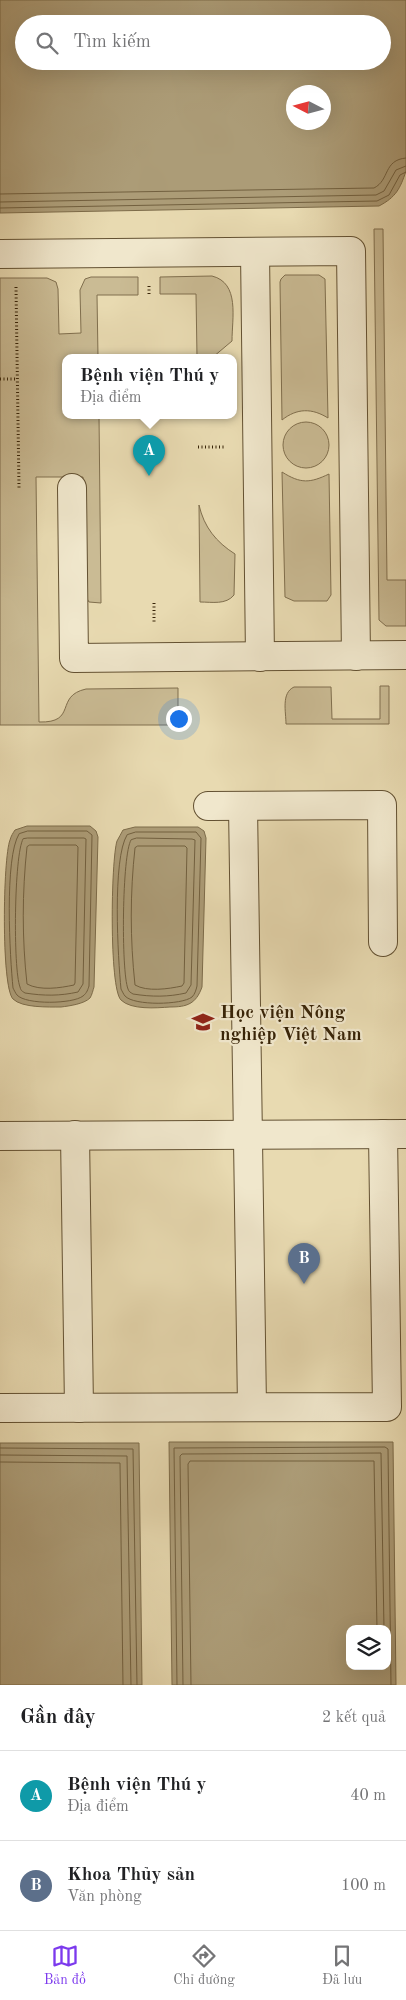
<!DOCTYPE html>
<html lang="vi">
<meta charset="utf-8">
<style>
:root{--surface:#fff;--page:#f6f6f6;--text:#202124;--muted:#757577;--line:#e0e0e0;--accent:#7c3aed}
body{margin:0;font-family:"Old Standard TT",serif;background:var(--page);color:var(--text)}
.controls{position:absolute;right:15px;bottom:15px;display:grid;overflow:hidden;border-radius:10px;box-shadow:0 5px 20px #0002}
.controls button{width:45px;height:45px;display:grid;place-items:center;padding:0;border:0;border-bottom:1px solid var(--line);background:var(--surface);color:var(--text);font:25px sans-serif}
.compass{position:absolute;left:286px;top:85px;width:45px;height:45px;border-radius:50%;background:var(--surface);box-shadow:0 5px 20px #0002;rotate:276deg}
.you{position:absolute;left:178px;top:718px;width:18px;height:18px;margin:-12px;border:4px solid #fff;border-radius:50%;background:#1a73e8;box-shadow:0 0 0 8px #1a73e833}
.badge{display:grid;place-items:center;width:32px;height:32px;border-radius:50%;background:var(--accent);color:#fff;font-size:16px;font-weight:700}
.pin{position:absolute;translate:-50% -41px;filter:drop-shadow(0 1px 2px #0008)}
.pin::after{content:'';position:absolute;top:26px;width:18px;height:15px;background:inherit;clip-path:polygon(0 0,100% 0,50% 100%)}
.popup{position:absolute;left:62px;top:354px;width:175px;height:65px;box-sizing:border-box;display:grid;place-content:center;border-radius:10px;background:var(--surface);filter:drop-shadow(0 1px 4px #0005);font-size:16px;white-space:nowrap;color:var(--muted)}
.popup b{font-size:19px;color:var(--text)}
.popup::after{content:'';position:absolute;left:50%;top:100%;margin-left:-10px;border:10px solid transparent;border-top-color:var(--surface)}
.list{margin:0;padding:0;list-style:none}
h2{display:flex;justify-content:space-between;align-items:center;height:65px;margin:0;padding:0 20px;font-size:21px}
h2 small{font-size:16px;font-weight:400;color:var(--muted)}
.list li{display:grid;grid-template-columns:32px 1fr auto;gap:15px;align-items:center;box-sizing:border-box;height:90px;padding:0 20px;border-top:1px solid var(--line)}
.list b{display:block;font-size:19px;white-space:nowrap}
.list p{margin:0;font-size:16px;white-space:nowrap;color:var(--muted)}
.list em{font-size:16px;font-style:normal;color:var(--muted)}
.icon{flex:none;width:28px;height:28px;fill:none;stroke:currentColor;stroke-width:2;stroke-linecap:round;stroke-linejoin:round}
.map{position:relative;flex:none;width:406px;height:1685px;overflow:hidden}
.search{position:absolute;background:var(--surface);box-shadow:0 5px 20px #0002;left:15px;right:15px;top:15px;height:55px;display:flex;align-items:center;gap:12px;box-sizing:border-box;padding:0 18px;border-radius:28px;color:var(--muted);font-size:19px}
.sheet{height:245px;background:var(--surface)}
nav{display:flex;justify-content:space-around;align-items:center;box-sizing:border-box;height:70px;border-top:1px solid var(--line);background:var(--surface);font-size:14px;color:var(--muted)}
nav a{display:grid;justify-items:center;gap:2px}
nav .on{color:var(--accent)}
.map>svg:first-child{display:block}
.green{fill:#cabb94;stroke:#806f4e}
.water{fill:#ac9c77;stroke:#7d6c4a;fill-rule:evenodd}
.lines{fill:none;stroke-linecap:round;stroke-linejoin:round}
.shore{stroke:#72603f;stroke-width:1}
.minor-casing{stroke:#635132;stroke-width:30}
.path{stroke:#372307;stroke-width:3;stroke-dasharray:1 2.5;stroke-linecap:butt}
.minor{stroke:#f0e7cc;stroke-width:28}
.labels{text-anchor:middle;stroke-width:4.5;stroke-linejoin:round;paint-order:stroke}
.poi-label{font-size:19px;font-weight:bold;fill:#372307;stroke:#f0e7cc;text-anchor:start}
</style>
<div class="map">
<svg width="406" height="1685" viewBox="0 0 406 1685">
<rect width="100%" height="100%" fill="#e8dab1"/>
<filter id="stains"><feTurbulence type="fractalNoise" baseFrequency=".004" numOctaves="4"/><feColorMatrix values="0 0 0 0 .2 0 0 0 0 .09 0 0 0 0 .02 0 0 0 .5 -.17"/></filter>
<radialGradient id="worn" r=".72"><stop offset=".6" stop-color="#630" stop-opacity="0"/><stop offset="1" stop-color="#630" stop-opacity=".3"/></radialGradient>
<g class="green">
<path d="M374,229H383L387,580H406V626H386L379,620Z"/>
<path d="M285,275H319L325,279L328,418C312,408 297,408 282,420L280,282L281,279Z"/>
<path d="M212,276C240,283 232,318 232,341L213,357H197L196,294H160V277Z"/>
<path d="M91,277H138V295H97L98,357H65V415H99L101,603L89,602L85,595L83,477H36L39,722C78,723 54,696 86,689L178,688V725H0V278H47L56,282L58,289L59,334L81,333L80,290L85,279Z"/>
<circle cx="306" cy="445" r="23"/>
<path d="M282,472C301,484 310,483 329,474L331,595L327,601H294L285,597Z"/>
<path d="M199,505C204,527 216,542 235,554L234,595C226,605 212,602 200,602Z"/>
<path d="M380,686H389V724H286C286,712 281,693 294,687H331L332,719H380Z"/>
</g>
<g class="water">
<path d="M0,0H406V171C400,189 396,197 379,206L0,213ZM24,24H382V61H24ZM324,92V122H294V92Z"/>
<path d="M27,826H90L96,831L98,837L94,987C93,990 92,995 90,998C84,1004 69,1006 61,1007C49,1007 22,1008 13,999C1,986 3,858 10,840C11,836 13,833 15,830Z"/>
<path d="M135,827H198L204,831L206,838L202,987C196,1004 187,1007 170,1007C156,1008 131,1010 121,1000C109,988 111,860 117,841C119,837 121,834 123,830Z"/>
<path d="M169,1442H393L396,1685H172ZM350,1629H387V1666H350Z"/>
<path d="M0,1443H139L142,1685H0Z"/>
</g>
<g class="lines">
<g class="shore">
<path d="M0,194L374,188C390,180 383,160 406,158"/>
<path d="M0,202L376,195L384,191L396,170L406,166"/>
<path d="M0,208L377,201L389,195L400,175L406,172"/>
<path d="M28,831H87L92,835L89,986C88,989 87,993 83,996C73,1004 26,1005 17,995C16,994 14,990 13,988C10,958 4,858 19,834Z"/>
<path d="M136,832H196L201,838L197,986C196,990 195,994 192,997C182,1005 134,1006 125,996C124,995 122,991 121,989C118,959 112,859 127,835Z"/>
<path d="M28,838H84L86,839L83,984L78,992C60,996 44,996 25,993C22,991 21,991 20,987C13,969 14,855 23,839Z"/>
<path d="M137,838L192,839L195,840L191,985L186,993C168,997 152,997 133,994C130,992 129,992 128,989C121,971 122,854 131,840Z"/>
<path d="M30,845H76L78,847L75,983L74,985C60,988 40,991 27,984C22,939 22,893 27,847Z"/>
<path d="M138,846H185L187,848L184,983L182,986C168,989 147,992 135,985C130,939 130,893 135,848Z"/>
<path d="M0,1448L133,1449L137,1685"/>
<path d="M0,1455L127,1456L131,1685"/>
<path d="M0,1462L120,1463L123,1685"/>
<path d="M177,1685L174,1448L385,1447L388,1449L391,1685"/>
<path d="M183,1685L180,1456L182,1454L381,1453L384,1629"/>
<path d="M191,1685L188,1464L190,1461H374L377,1629"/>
</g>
<g class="minor-casing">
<g id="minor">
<path d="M255,252L260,657"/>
<path d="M0,254L351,251L356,656"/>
<path d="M72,488L74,658L406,655"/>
<path d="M208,806L382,805L383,942"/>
<path d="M243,806L252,1407"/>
<path d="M75,1135L79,1408"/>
<path d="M0,1136L406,1134"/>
<path d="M0,1408L387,1407L383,1134"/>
</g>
</g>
<g class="path">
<path d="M149,286V294"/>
<path d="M16,287L19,488"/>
<path d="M0,379H17"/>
<path d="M198,447H225"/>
<path d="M154,603V624"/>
</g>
<use href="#minor" class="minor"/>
</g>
<defs>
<g id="university-bare" transform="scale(1.725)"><path d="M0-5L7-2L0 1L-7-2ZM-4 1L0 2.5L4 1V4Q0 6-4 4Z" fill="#8f2418" stroke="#f0e7cc" stroke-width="2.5" paint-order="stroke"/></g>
</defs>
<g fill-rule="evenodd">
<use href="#university-bare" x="203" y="1022"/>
</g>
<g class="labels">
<g class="poi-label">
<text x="220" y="1018">Học viện Nông<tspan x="220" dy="22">nghiệp Việt Nam</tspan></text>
</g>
</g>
<rect width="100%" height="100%" filter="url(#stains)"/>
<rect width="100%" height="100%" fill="url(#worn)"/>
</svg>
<div class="controls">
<button><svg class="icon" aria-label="layers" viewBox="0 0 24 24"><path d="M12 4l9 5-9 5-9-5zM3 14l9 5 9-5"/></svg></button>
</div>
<svg class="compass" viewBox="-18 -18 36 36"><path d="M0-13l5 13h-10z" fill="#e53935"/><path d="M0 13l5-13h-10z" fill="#757577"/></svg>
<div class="you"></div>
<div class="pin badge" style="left:149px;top:476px;background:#0f9aa8">A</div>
<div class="popup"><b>Bệnh viện Thú y</b>Địa điểm</div>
<div class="pin badge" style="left:304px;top:1284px;background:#5c6f8a">B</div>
<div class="search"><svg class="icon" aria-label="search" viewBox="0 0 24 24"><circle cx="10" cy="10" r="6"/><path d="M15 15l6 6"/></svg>Tìm kiếm</div>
</div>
<section class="sheet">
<h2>Gần đây<small>2 kết quả</small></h2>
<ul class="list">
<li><span class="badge" style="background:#0f9aa8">A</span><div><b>Bệnh viện Thú y</b><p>Địa điểm</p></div><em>40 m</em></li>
<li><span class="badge" style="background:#5c6f8a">B</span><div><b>Khoa Thủy sản</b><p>Văn phòng</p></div><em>100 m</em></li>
</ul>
</section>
<nav>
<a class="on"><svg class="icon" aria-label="map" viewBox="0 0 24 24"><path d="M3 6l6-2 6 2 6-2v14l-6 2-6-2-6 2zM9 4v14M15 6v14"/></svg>Bản đồ</a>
<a><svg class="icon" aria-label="directions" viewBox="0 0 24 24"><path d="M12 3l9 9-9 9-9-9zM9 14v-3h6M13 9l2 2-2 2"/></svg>Chỉ đường</a>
<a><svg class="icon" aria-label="saved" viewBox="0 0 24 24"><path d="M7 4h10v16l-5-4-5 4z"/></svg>Đã lưu</a>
</nav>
